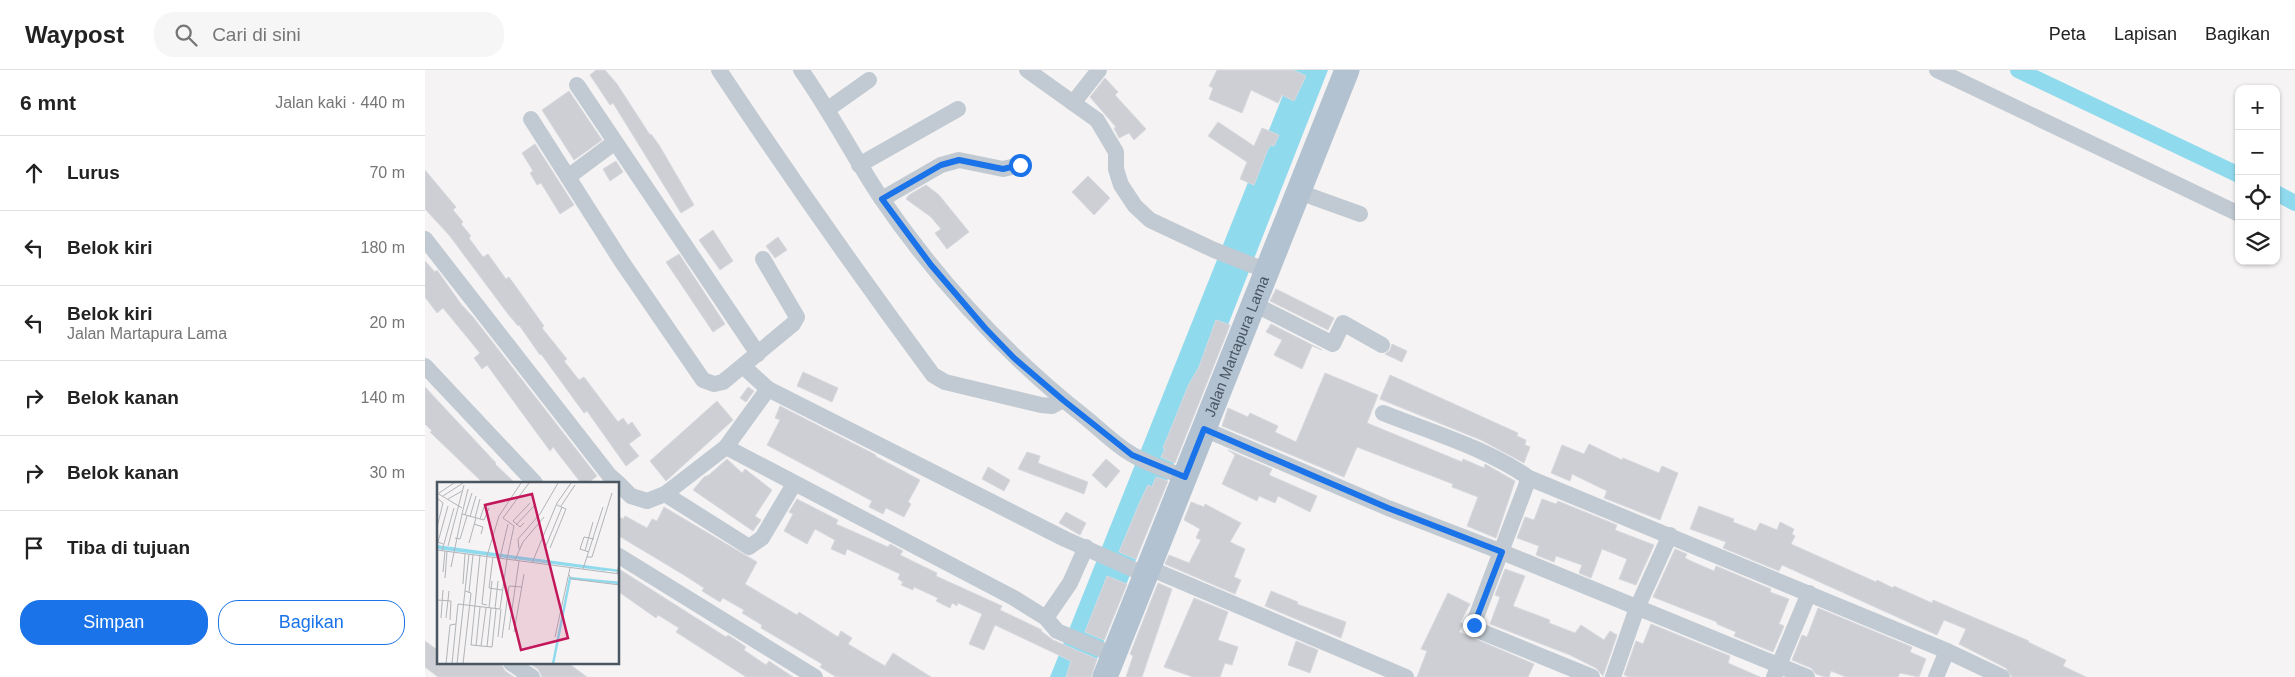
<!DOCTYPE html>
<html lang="id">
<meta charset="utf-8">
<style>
:root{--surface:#fff;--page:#f6f6f6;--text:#222;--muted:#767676;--line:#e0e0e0;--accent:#1a73e8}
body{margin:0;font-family:Arial,sans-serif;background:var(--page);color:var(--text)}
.controls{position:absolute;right:15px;top:15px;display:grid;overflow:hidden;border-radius:10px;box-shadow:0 1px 4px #0004}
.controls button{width:45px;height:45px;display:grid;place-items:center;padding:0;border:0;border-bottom:1px solid var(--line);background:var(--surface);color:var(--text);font:25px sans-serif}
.stop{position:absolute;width:15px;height:15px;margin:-11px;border:4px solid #1a73e8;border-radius:50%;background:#fff}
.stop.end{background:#1a73e8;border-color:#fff;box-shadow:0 1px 5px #0008}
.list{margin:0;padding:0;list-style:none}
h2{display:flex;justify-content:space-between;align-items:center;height:65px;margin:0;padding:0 20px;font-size:21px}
h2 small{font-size:16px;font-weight:400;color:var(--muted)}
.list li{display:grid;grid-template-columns:32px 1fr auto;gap:15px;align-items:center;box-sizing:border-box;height:75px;padding:0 20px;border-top:1px solid var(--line)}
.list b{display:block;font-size:19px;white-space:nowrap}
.list p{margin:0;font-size:16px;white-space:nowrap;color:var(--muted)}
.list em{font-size:16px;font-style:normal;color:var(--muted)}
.actions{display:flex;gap:10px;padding:15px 20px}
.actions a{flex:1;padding:11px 0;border:1px solid var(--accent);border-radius:20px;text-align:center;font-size:18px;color:var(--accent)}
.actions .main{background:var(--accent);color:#fff}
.icon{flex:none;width:28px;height:28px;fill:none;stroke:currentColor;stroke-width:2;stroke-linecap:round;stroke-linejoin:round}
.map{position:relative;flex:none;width:1870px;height:607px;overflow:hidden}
header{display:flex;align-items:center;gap:30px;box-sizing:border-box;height:70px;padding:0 25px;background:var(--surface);border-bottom:1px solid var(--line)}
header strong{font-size:24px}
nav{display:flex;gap:28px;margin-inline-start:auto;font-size:18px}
.search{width:350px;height:45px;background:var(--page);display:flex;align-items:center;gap:12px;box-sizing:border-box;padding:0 18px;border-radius:20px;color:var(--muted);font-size:19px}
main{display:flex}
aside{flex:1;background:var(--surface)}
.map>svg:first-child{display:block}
.water{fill:#90daee}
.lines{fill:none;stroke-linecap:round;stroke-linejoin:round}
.canal{stroke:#90daee;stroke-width:16}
.building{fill:#cdcfd5;stroke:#d7d9de}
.street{stroke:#c1cad2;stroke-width:16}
.primary{stroke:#b3c2d1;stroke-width:25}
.route{stroke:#1a73e8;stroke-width:6}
.labels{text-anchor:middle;stroke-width:4.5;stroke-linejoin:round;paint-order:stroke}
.street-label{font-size:15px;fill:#4a5661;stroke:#fff}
.inset-river{fill:none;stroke:#90daee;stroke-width:2.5}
.inset-road{fill:none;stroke:#b1b4b9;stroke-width:1}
.view{fill:#c2185b;fill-opacity:0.15;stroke:#c2185b;stroke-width:2.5}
.inset-edge{fill:none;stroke:#4a5661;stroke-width:2.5}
</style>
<header>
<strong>Waypost</strong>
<div class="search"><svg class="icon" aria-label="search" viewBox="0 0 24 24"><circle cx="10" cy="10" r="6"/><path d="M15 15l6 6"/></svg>Cari di sini</div>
<nav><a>Peta</a><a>Lapisan</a><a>Bagikan</a></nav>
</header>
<main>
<aside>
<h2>6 mnt<small>Jalan kaki · 440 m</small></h2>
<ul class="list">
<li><svg class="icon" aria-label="ahead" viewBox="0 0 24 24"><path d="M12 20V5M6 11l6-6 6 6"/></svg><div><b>Lurus</b></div><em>70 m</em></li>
<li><svg class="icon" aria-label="left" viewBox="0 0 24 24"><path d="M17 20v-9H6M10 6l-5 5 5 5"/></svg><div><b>Belok kiri</b></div><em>180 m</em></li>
<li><svg class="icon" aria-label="left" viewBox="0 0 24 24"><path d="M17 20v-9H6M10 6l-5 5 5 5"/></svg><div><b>Belok kiri</b><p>Jalan Martapura Lama</p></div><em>20 m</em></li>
<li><svg class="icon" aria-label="right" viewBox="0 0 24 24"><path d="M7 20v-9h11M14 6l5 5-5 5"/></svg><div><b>Belok kanan</b></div><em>140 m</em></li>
<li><svg class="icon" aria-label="right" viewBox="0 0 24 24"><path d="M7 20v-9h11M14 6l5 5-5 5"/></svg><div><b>Belok kanan</b></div><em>30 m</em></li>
<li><svg class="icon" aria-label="arrive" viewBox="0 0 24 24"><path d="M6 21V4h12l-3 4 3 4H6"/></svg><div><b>Tiba di tujuan</b></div></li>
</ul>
<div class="actions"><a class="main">Simpan</a><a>Bagikan</a></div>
</aside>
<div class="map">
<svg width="1870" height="607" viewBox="0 0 1870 607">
<rect width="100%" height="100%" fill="#f5f3f3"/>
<path class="water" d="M868,0H903L665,607H625Z"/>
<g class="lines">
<g class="canal">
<path d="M1593,0L1814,105"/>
<path d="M1851,123L1870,133"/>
</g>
</g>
<g class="building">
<path d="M171,0H180L192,14L225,65L226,64L234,75L269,135L256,143L188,33L185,35L165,5Z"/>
<path d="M792,0H868L881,6L869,31L857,25L853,33L826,20L817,43L784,29L788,18L784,16Z"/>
<path d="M680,8L693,22L690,25L721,59L709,70L704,63L694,68L689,58L691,57L665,27Z"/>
<path d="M144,21L177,70L149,90L117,40Z"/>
<path d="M793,52L829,76L837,58L854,65L849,76L846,75L843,79L829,115L815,109L822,92L783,66Z"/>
<path d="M110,74L149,135L135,144L116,113L112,115L105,103L108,101L97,83Z"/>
<path d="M191,91L198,102L185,111L178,99Z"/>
<path d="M0,100L31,137L28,140L38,152L36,154L46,166L44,168L58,187L63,184L81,209L84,207L119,256L117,258L142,289L139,291L154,310L159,307L193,352L198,348L203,355L207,352L216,365L204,374L214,386L201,396L162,341L159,343L116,284L115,285L94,255L93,256L83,244L24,165L0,139Z"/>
<path d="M663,106L685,128L669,145L647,122Z"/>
<path d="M501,115L514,125L544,162L522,179L510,163L516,159L506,147L481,129L484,125Z"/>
<path d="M288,160L308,191L295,200L274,170Z"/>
<path d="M353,167L362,180L350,188L341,176Z"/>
<path d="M254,184L300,254L288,262L241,192Z"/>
<path d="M0,191L10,202L12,200L36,234L48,247L172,406L163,413H156L128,377L125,381L62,295L57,299L49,288L55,283L18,238L12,243L0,227Z"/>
<path d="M851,219L909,248L903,260L845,231Z"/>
<path d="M791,250L805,255L750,393L736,387L740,379L738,378L764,314L774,297Z"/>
<path d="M846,254L897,280L887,276L877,299L849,285L857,270L841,262Z"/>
<path d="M967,274L982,281L977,292L960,284L965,280Z"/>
<path d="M378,302L413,318L407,332L372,316Z"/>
<path d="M900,303L953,325L942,353L1037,392L1038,389L1059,398L1060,394L1090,411L1071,468L1042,456L1053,427L1027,417L1028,414L932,377L919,407L797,356L803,338L823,347L825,343L853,356L850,362L871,372Z"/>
<path d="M965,305L1093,363L1092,366L1101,370L1100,375L1105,377L1099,393L1056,370L955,329Z"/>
<path d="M0,317L71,393L70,394L90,413H58L5,362L7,361L0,354Z"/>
<path d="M323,317L329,321L321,332L315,328Z"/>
<path d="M292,331L308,350L241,411L225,391Z"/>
<path d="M355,336L451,385L450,386L495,410L483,432L486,434L479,447L461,438L458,444L444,437L447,431L342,375L355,350L350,348Z"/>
<path d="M1164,374L1197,390L1198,388L1234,403L1237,396L1253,403L1235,450L1179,428L1182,421L1147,404L1145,411L1126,403L1137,375L1159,384Z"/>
<path d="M803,380L847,399L844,405L892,426L885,442L853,426L850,433L834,426L832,431L797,414L810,385Z"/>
<path d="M602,382L615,386L613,393L663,412L659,424L593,399Z"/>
<path d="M302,389L317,403L320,399L347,420L330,446L336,450L328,461L268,420L279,407L284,405Z"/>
<path d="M681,389L695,401L681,418L667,405Z"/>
<path d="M563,397L585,410L579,421L557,409Z"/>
<path d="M731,407L743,411L711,489L694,482L714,434L723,415L727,417Z"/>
<path d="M372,429L413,450L411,454L463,477L465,474L478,481L475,485L512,503L511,506L577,536L575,540L617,560L616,561L628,570L672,589L666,607H641L646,591L570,555L559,580L544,574L557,544L533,533L532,536L527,533L525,538L511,531L513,528L489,517L488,520L476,515L478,512L473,509L475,504L422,479L420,485L406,479L410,470L390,459L382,474L359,461L368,444L364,442Z"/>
<path d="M1117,429L1131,434L1133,431L1192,455L1190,460L1229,475L1211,515L1194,509L1202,489L1177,479L1166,508L1154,503L1157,495L1131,486L1129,492L1111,485L1114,476L1092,468L1100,447L1109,450Z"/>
<path d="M766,432L779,437L780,434L816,453L805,472L820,479L809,507L816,510L810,524L740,494L744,485L764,493L776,470L771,468L775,459L759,450Z"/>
<path d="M1274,436L1309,449L1308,452L1331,461L1335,453L1352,460L1355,452L1369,459L1367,464L1370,466L1366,474L1451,512L1452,510L1468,518L1469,516L1507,533L1508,530L1604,571L1603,572L1641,590L1638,596L1661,607H1587L1581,598L1534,574L1541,559L1519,550L1512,565L1357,495L1354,501L1298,478L1301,472L1265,459Z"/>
<path d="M239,437L332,492L320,514L372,545L374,542L413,567L416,561L427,568L423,574L460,596L468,583L506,607H411L395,597L397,594L336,558L337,555L317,543L319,540L298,528L295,532L277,521L279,518L259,505L194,466V447L198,449L200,446L222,458L227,449L232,451Z"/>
<path d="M641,442L661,453L655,465L634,453Z"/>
<path d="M1250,479L1262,484L1260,488L1268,492L1289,501L1291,496L1346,519L1345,522L1364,529L1354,554L1359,556L1348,582L1309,566L1311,562L1292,554V552L1228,527Z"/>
<path d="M194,499L301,567L303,565L314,572L321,577L319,580L341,595L344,591L368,607H321L251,562L254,558L233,545L231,548L194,522Z"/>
<path d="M1080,499L1100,506L1088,536L1125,550L1124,553L1150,563L1156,555L1179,570L1185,561L1192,565L1178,606L1171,598L1145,585L1065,554L1075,527L1070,525Z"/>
<path d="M682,506L702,514L679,570L660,562Z"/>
<path d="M733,513L747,519L717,607H701L708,586L705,584Z"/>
<path d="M846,521L873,532L872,534L921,552L916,568L840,536Z"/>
<path d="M1023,523L1045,534L1035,552L1038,554L1034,562L1109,594L1103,607H992L1002,581L996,579Z"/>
<path d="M769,528L803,542L793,570L813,577L807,595L800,593L795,607H768L739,597Z"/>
<path d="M1393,538L1487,577L1485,582L1501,589L1494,607L1475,603L1473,607H1421L1406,601L1404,607H1400L1391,604L1386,598L1367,590L1377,565L1382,567Z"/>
<path d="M1226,554L1305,586L1303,593L1335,607H1204L1199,605L1211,571L1218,574Z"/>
<path d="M0,571L14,581V593H76L80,601L89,607H13L0,597Z"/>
<path d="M871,571L893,580L885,603L863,595Z"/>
<path d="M104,593H143L162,607H117L113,599Z"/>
</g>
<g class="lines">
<g class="street">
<path d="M294,0C363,104 434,205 508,305L520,312L616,335L627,336L638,330"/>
<path d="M376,0C405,41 428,86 456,128C513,211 581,285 661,348C676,360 691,376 708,385C724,394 743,401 760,407"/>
<path d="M602,0L672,50L691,82V99L696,115L710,136L725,150L789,180L832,197L841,204"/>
<path d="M1512,0L1814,144"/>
<path d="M152,15L333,284"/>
<path d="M648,33L674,0"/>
<path d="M403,39L444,10"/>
<path d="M106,49L197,192L278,310L289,314L298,312L368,254L372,247L338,189"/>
<path d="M434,95L533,39"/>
<path d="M143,107L190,72"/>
<path d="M874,122L935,144"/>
<path d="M457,129L516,95L534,90L578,99L595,95"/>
<path d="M0,169L184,405L193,413"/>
<path d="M829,234L908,274L918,253L957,275"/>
<path d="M0,296L110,413"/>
<path d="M318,296L343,319L640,469L721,505"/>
<path d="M958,343C1006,362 1061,378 1104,408L1522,581L1577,607"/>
<path d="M779,359L963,438L1077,482L1382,607"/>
<path d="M301,377L589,528L621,548L632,561L689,585"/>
<path d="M1104,408L1050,550V559L1167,607"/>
<path d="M194,414L206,426L222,431L240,424L301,377L343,319"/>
<path d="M240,424L324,477L337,468L369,414"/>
<path d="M194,486L390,607"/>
<path d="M724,498L981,607"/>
<path d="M621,548L645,513L661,477"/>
<path d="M86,593L107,607"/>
<path d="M1188,607L1212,538L1245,465"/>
<path d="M1349,607L1384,523"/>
<path d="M1511,607L1522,581"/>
</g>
<path class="primary" id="s1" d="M680,607L922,0"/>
</g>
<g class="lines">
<path class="route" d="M595,95L578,99L534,90L516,95L457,129L506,195L560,258L589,288L638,330L707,385L760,407L779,359L963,438L1077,482L1049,555"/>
</g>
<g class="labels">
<g class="street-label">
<text dy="5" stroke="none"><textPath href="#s1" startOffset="356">Jalan Martapura Lama</textPath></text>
</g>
</g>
<g transform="translate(12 412)">
<rect width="182" height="182" fill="#f5f3f3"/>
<path d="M0,63L169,86V89L0,67Z" fill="#90daee"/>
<path class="inset-river" d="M167,87L183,89M116,182L133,96L183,101"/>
<path class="inset-road" d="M31,7L25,32L47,38L52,26M0,11L25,26M2,11L17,1M6,14L26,1M0,16L6,21L0,45M11,17L25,9M124,24L138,3M28,33L35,11M33,35L39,14M38,36L43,17M43,37L48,22M87,41L83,45L76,39L93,21M37,42L46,45L44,52M79,43L97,24M77,44L66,36L92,1M18,56L23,57L30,34M32,61L39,36M6,62L1,60L11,24M11,64L27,3M109,64L125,25M113,66L129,27L120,23M82,67L81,57L103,32L121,1M0,68L183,92M5,69L17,26M148,69L156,40M152,70L143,67L147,55L157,57M43,73L34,163L55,165L59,127M50,74L62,34L84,1M56,75L52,106L65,108M150,75H155L175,11M63,76L71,42M70,77L77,44M78,78L86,60L107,35M0,80V108M95,81L120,21L134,1M14,85L25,32M146,87L166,25M6,90L8,69M180,92L183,76M132,93L135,97L183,103M8,96L10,69M26,102L28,72M32,110L36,73M0,118L14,119L13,138M50,123L45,122L50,74M52,126L55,99M58,127L61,99M4,136L6,108M9,136L12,109M72,148L82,79M77,150L87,92M61,155L64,127M118,155L133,86M65,156L72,104L85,105M39,164L43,125M44,164L49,126M50,165L54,126M9,182L13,143L19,142M15,182L21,122L63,127L70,77M20,182L32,72M26,182L34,111L28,109"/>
<path class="view" d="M95,12L131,156L84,168L48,23Z"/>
<rect width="182" height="182" class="inset-edge"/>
</g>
</svg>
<div class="controls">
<button>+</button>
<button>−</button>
<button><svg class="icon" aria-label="locate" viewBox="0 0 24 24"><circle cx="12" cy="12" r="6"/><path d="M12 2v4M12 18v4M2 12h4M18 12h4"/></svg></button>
<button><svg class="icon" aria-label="layers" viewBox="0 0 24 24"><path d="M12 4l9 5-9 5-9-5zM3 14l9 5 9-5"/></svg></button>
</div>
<div class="stop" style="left:595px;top:95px"></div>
<div class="stop end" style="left:1049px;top:555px"></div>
</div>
</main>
